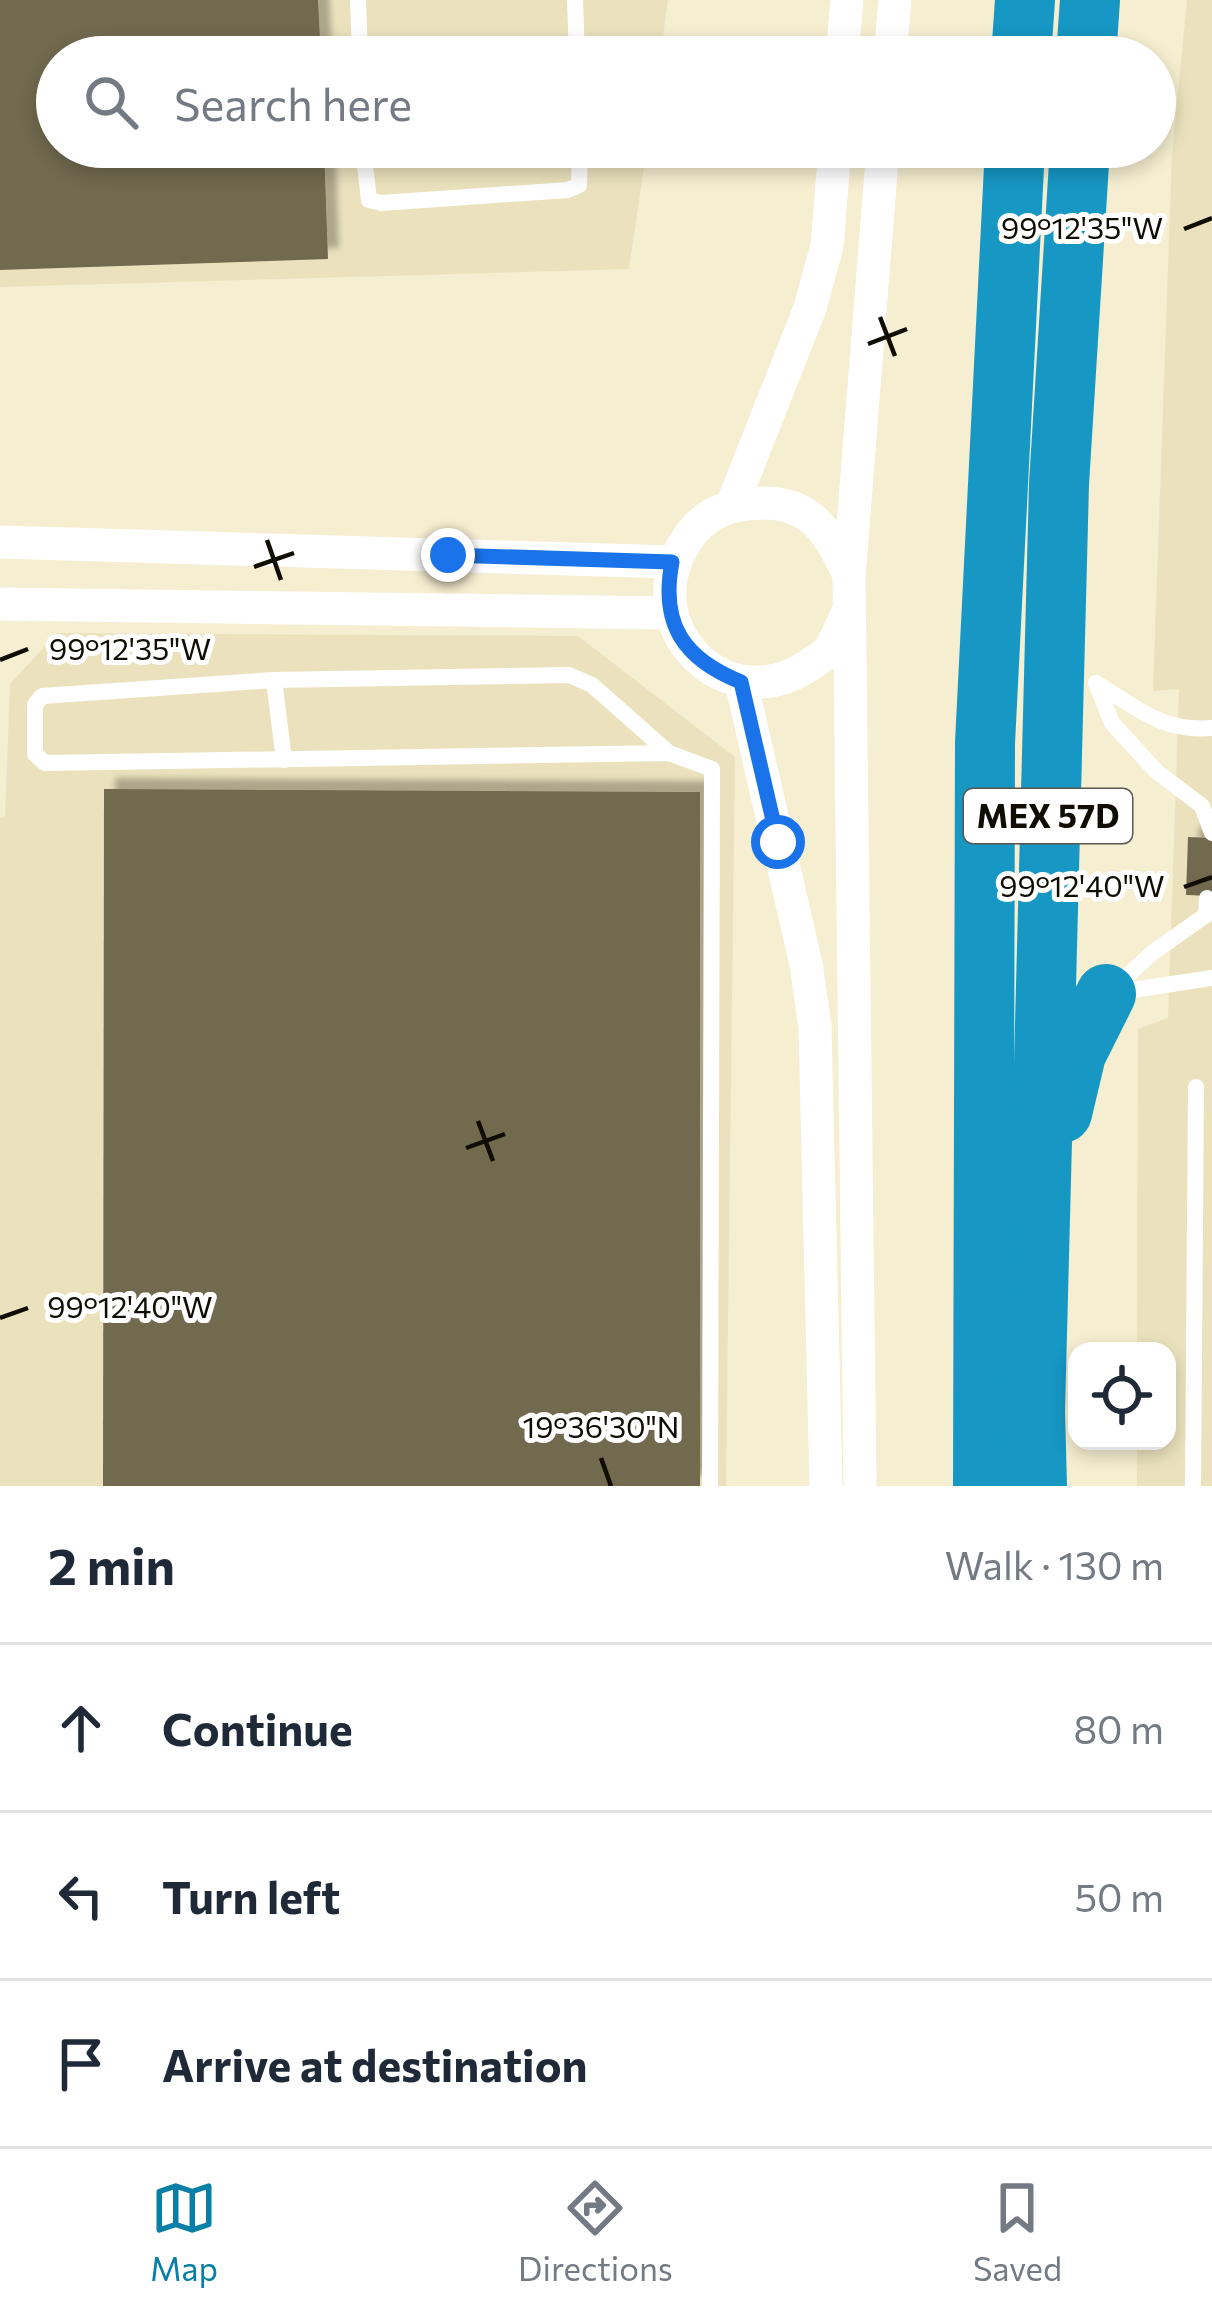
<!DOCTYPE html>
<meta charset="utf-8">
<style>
:root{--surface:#fff;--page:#f6f6f7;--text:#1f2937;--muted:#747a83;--line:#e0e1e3;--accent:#087fa6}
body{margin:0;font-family:Commissioner,sans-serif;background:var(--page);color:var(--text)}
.controls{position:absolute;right:36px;bottom:36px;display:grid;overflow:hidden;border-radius:24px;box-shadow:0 6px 18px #0003}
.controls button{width:108px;height:108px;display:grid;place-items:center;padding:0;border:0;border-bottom:3px solid var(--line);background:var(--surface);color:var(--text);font:60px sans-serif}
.stop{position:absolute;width:36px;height:36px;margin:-27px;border:9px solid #1a73e8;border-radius:50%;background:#fff}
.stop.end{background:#1a73e8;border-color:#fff;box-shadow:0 3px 12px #0008}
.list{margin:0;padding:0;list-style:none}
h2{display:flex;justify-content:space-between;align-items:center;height:156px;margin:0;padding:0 48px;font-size:51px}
h2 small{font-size:39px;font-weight:400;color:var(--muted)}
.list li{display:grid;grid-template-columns:78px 1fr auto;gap:36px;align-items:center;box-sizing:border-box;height:168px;padding:0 48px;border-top:3px solid var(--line)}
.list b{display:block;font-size:45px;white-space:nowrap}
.list em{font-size:39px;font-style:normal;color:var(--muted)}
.icon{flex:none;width:66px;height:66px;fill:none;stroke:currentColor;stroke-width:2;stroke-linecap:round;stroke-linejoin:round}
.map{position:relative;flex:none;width:1212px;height:1486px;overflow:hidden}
.search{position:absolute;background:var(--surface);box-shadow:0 6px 18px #0003;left:36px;right:36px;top:36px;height:132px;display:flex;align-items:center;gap:30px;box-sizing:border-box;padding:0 42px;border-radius:66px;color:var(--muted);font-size:45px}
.sheet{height:660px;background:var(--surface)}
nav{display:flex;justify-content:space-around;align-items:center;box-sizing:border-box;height:168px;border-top:3px solid var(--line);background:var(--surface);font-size:33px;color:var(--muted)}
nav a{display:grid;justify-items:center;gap:6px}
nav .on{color:var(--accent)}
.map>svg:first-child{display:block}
.built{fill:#ebe2bd}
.building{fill:#716a50;filter:url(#shadow)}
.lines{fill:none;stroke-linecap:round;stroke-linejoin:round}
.service{stroke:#fff;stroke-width:16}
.minor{stroke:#fff;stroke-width:33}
.motorway{stroke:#1697c4;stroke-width:60}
.route{stroke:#1a73e8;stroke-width:15}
.ticks{fill:none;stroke:#100d04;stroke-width:4.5}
.labels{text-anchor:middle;stroke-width:10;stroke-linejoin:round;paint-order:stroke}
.shield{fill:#fff;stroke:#58564f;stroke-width:3}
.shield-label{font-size:33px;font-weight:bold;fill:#100d04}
.ticks-label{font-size:30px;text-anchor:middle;fill:#100d04;stroke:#fff;stroke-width:10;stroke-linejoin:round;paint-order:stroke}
</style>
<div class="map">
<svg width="1212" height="1486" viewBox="0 0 1212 1486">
<defs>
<filter id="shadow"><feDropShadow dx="11" dy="-11" stdDeviation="3" flood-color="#0004"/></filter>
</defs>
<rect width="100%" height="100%" fill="#f5eed0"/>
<g class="built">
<path d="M0,0H668L660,57H57V147H647L629,269L0,287Z"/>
<path d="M1187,0H1212V1486H1137V1441H1167V1351H1137L1138,1029L1168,1018L1179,689L1153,691L1172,155Z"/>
<path d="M57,633L578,636L735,757L726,1486H0V817L5,816L10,684Z"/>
</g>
<g class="building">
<path d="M0,0H318L321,57H57V147H324L328,259L0,270Z"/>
<path d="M104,789L700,792V1486H103Z"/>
<path d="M1188,837L1212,838V896L1186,895Z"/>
</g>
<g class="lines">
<g class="service">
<path d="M358,0L360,57"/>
<path d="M575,0L577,57"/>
<path d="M363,147L369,200L381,203L568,190L579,185L580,147"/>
<path d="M274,680L284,760"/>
<path d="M1096,683L1112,723L1156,771L1202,806L1212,833"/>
<path d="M1096,683C1137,708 1162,732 1212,728"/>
<path d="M669,753L592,685L569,675L274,680L42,696L35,705V754L45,763L669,753L712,769L710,1486"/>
<path d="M1112,990L1152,953L1206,915L1207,898"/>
<path d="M1113,993L1212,978"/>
<path d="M1193,1486L1196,1087"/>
</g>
<g class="minor">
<path d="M842,57L847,0"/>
<path d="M890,57L895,0"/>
<path d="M733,503L810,308L827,246L835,147"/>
<path d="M0,542L672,562"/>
<path d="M0,604L670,613"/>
<path d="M846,616C841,626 836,640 830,649C825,656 815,661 808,666C724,721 632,625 686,541C704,512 731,503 764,503C813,503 830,535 849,575"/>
<path d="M741,682L806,964L815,1027L826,1486"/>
<path d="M860,1486L849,576L883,147"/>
</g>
<g class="motorway">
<path d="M1021,57L1025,0"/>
<path d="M1086,57L1090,0"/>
<path d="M1062,1113L1076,1054L1106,994"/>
<path d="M983,1486L985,743L1015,147"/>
<path d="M1037,1486L1035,1411L1059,484L1080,147"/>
</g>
</g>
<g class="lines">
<path class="route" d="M448,555L672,562C660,625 684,659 741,682L778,842"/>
</g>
<path class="ticks" d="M1184,229L1212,218M880,317L895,356M868,344L907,329M267,540L281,580M254,567L294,553M0,660L28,649M1184,887L1212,877M478,1121L493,1161M466,1148L505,1134M0,1318L28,1308M601,1458L611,1486"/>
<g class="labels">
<rect class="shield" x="964" y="789" width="168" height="54" rx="9"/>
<g class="shield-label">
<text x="1048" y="828">MEX 57D</text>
</g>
</g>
<g class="ticks-label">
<text x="1082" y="239">99°12'35"W</text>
<text x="130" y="660">99°12'35"W</text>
<text x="1082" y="897">99°12'40"W</text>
<text x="130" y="1318">99°12'40"W</text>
<text x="601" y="1438">19°36'30"N</text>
</g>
</svg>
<div class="controls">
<button><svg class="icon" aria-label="locate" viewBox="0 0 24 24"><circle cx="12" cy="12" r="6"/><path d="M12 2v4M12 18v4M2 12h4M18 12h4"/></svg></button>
</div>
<div class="stop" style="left:778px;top:842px"></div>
<div class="stop end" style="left:448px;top:555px"></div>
<div class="search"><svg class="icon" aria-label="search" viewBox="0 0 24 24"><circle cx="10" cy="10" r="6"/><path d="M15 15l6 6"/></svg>Search here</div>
</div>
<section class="sheet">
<h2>2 min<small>Walk · 130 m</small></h2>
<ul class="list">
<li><svg class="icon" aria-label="ahead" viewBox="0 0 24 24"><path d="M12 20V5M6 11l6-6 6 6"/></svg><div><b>Continue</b></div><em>80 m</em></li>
<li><svg class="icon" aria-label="left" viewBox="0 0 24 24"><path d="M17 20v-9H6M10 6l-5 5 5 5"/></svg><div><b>Turn left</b></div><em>50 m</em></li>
<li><svg class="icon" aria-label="arrive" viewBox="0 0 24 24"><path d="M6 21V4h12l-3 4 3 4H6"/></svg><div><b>Arrive at destination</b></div></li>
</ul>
</section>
<nav>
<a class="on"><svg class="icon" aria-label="map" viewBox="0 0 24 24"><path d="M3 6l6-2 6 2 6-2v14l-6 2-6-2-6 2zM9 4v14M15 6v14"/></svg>Map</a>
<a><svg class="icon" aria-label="directions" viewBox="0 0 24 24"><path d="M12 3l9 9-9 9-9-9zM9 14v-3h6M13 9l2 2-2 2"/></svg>Directions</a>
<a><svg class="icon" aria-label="saved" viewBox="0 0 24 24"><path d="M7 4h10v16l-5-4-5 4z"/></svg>Saved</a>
</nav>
